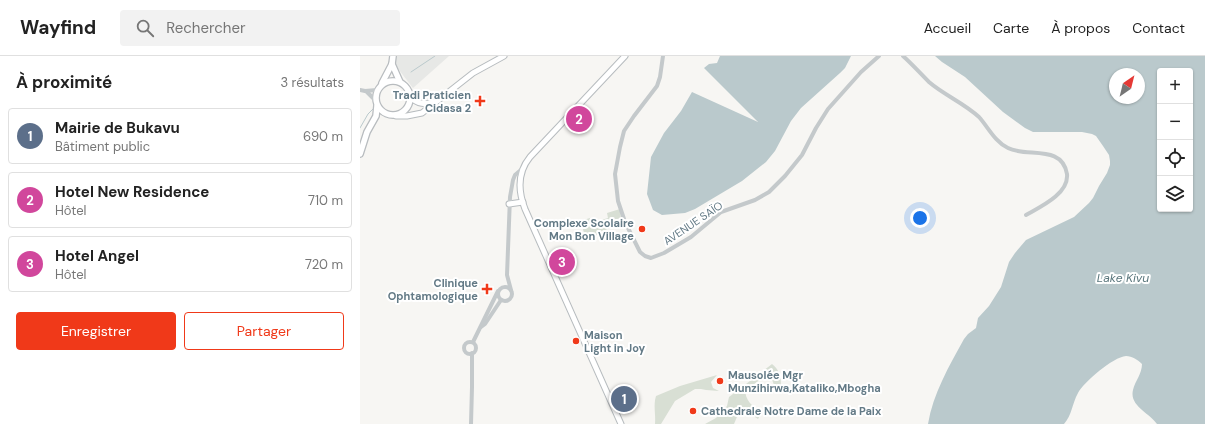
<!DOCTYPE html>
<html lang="fr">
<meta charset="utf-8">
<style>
:root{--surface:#fff;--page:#f2f2f2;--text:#222;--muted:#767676;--line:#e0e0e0;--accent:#f03919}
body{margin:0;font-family:"DM Sans",sans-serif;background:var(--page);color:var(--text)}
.controls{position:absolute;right:12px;top:12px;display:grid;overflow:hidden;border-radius:4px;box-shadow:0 1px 3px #0004}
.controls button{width:36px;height:36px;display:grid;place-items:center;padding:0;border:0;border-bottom:1px solid var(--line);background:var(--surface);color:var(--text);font:20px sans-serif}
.compass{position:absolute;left:749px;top:12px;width:36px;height:36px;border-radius:50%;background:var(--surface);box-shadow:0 1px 3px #0004;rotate:35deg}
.you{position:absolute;left:560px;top:162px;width:14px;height:14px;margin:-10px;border:3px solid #fff;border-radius:50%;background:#1a73e8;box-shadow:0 0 0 6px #1a73e833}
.badge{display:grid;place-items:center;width:26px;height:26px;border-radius:50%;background:var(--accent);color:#fff;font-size:13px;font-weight:700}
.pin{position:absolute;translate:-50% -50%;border:2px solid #fff;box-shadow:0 1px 4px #0006}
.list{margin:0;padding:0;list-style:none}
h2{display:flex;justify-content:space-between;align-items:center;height:52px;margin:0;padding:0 16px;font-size:17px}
h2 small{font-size:13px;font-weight:400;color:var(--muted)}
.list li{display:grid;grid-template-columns:26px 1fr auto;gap:12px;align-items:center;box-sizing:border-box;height:56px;margin:0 8px 8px;padding:0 8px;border:1px solid var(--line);border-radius:4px}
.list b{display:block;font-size:15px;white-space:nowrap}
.list p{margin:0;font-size:13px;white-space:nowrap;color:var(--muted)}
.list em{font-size:13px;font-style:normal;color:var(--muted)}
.actions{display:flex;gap:8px;padding:12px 16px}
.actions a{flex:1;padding:9px 0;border:1px solid var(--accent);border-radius:4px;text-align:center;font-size:14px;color:var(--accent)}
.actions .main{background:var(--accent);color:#fff}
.icon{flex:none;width:22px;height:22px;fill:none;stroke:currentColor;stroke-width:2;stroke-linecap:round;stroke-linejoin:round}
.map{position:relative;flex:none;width:845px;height:368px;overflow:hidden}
header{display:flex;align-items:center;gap:24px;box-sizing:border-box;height:56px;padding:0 20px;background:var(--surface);border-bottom:1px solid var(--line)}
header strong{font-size:19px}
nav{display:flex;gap:22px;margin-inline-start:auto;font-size:14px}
.search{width:280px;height:36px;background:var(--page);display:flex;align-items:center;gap:10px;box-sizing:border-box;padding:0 14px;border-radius:4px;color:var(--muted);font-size:15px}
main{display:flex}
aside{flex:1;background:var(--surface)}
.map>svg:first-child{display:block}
.built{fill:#e7e8e6}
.green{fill:#d8dfd4}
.water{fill:#bac9cc;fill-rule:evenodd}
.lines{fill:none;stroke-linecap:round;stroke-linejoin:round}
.stream{stroke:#bac9cc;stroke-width:1}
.major-casing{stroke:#b7bcbf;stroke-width:7}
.highway-casing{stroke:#b8bcbf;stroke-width:8}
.minor{stroke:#c4c9cb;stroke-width:4}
.major{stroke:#fff;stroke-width:5}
.highway{stroke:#fff;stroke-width:5.5}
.poi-dot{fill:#f03919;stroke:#fff;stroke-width:1.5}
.labels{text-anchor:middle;stroke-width:4;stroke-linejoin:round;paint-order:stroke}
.poi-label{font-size:11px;font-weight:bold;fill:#637a86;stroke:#fff;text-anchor:end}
.street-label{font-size:11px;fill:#637a86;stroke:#fff}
.water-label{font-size:12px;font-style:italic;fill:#5a767c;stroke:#fff}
</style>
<header>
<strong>Wayfind</strong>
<div class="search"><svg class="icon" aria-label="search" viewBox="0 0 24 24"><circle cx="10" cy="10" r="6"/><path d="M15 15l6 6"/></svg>Rechercher</div>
<nav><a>Accueil</a><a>Carte</a><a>À propos</a><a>Contact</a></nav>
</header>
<main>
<aside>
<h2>À proximité<small>3 résultats</small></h2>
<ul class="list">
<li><span class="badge" style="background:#5c6f8a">1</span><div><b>Mairie de Bukavu</b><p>Bâtiment public</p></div><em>690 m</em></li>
<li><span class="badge" style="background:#d1479c">2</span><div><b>Hotel New Residence</b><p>Hôtel</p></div><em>710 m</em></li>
<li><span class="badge" style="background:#d1479c">3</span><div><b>Hotel Angel</b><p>Hôtel</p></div><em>720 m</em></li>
</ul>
<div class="actions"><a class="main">Enregistrer</a><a>Partager</a></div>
</aside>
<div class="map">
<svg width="845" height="368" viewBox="0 0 845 368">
<rect width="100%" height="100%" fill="#f7f6f3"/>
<path class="built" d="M31,0H89L53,32L36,10L29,9Z"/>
<g class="green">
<path d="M260,153L261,162L249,165L252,171L243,175L227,185L220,165L230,162L234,171L239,168L238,165L248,162L247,157Z"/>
<path d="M412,308C421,315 422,325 420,336L414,329L411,321L405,320L390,331L387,330L385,332C385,345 392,350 402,356L398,363L384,354L379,356L374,368H345L356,362L367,350L369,341Z"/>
<path d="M357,319L351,326L353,332L359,335L346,334L341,333H335L315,345L301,368H295C296,359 293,349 296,340L320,330Z"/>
</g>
<g class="water">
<path d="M360,0H491L485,12L480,17L441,52L431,65L415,95L406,106L382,125L335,153L325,157L302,159L293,154L287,138L291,101L304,77L321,55L332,36L398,66L344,12L349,8L357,7Z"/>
<path d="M575,0H845V368H797C790,357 769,350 773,334C775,325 782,318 782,308C778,304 772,300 766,300C753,301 724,326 718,337C712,348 712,359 704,368H568C573,338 589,310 604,283L608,278L616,272L618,262L629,250L641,231L649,206L655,197L666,184L714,161L729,147L733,142L739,130L747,117L750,109V105L749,99L743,90L736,80L732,78L722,76H673L665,72L643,56L605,21L582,6ZM800,15H830V153H800ZM755,18H779V42H755Z"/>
</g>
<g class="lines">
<g class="stream">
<path d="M51,16L75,0"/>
<path d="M0,72L8,58L13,53"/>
</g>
<g class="major-casing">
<g id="major">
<path d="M50,41C58,48 65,49 75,46"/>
<path d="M36,60H47L62,57L113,17L144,0"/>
<path d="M149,148L163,146"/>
<path d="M261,368L165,153C158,135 157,117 170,101L265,0"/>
</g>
</g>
<g class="highway-casing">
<g id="highway">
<path d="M32,8L40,26"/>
<circle cx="33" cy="42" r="17"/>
<path d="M22,27L32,8L33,0"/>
<path d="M0,98L7,76L16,60L17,50"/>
</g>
</g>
<g class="minor">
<path d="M303,0L300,21L297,30L274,60L264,75L260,91L255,118L258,145L265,166L280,196L285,200L291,202L304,197L331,181L361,156L395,144L409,136L425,120L442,99L456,72L468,53L501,16L519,0"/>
<path d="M543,0C552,8 560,17 569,26C584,39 604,47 619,61C628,71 635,86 648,92C667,102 702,88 707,118C709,138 680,151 666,159"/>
<path d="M0,34L5,35L17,34"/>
<path d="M6,35L16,45"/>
<circle cx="145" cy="238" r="7"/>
<path d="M151,234L147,219L150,141L153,124L155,119L162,113"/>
<path d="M121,271L125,268L141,244"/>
<path d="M113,286L138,235"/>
<circle cx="110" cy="292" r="6"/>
<path d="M111,368L112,331V297"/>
</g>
<use href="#major" class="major"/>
<use href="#highway" class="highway"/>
</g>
<g class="poi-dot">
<path d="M118 39h4v4h4v4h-4v4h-4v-4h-4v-4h4z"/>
<circle cx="282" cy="173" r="4"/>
<path d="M125 227h4v4h4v4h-4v4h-4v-4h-4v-4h4z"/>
<circle cx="216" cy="285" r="4"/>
<circle cx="360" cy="325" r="4"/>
<circle cx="333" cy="355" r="4"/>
</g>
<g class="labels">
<g class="poi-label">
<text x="111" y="43">Tradi Praticien<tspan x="111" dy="13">Cidasa 2</tspan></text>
<text x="274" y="171">Complexe Scolaire<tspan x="274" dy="13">Mon Bon Village</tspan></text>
<text x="118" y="231">Clinique<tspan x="118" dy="13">Ophtamologique</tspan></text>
<text x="224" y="283" text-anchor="start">Maison<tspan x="224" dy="13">Light in Joy</tspan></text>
<text x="368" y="323" text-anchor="start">Mausolée Mgr<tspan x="368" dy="13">Munzihirwa,Kataliko,Mbogha</tspan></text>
<text x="341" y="359" text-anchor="start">Cathedrale Notre Dame de la Paix</text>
</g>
<g class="street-label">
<text transform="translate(333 167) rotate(-34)" y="4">AVENUE SAÏO</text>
</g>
<g class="water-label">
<text x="763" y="226">Lake Kivu</text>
</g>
</g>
</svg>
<div class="controls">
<button>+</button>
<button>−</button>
<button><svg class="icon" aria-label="locate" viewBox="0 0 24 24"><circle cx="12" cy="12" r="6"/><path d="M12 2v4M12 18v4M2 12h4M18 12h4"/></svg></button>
<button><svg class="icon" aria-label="layers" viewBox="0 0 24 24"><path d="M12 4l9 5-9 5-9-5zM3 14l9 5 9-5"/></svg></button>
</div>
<svg class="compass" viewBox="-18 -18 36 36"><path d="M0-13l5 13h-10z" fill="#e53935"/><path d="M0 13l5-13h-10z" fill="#767676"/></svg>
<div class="you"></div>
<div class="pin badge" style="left:264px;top:343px;background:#5c6f8a">1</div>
<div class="pin badge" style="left:219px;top:63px;background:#d1479c">2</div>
<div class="pin badge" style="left:202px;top:206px;background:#d1479c">3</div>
</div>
</main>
